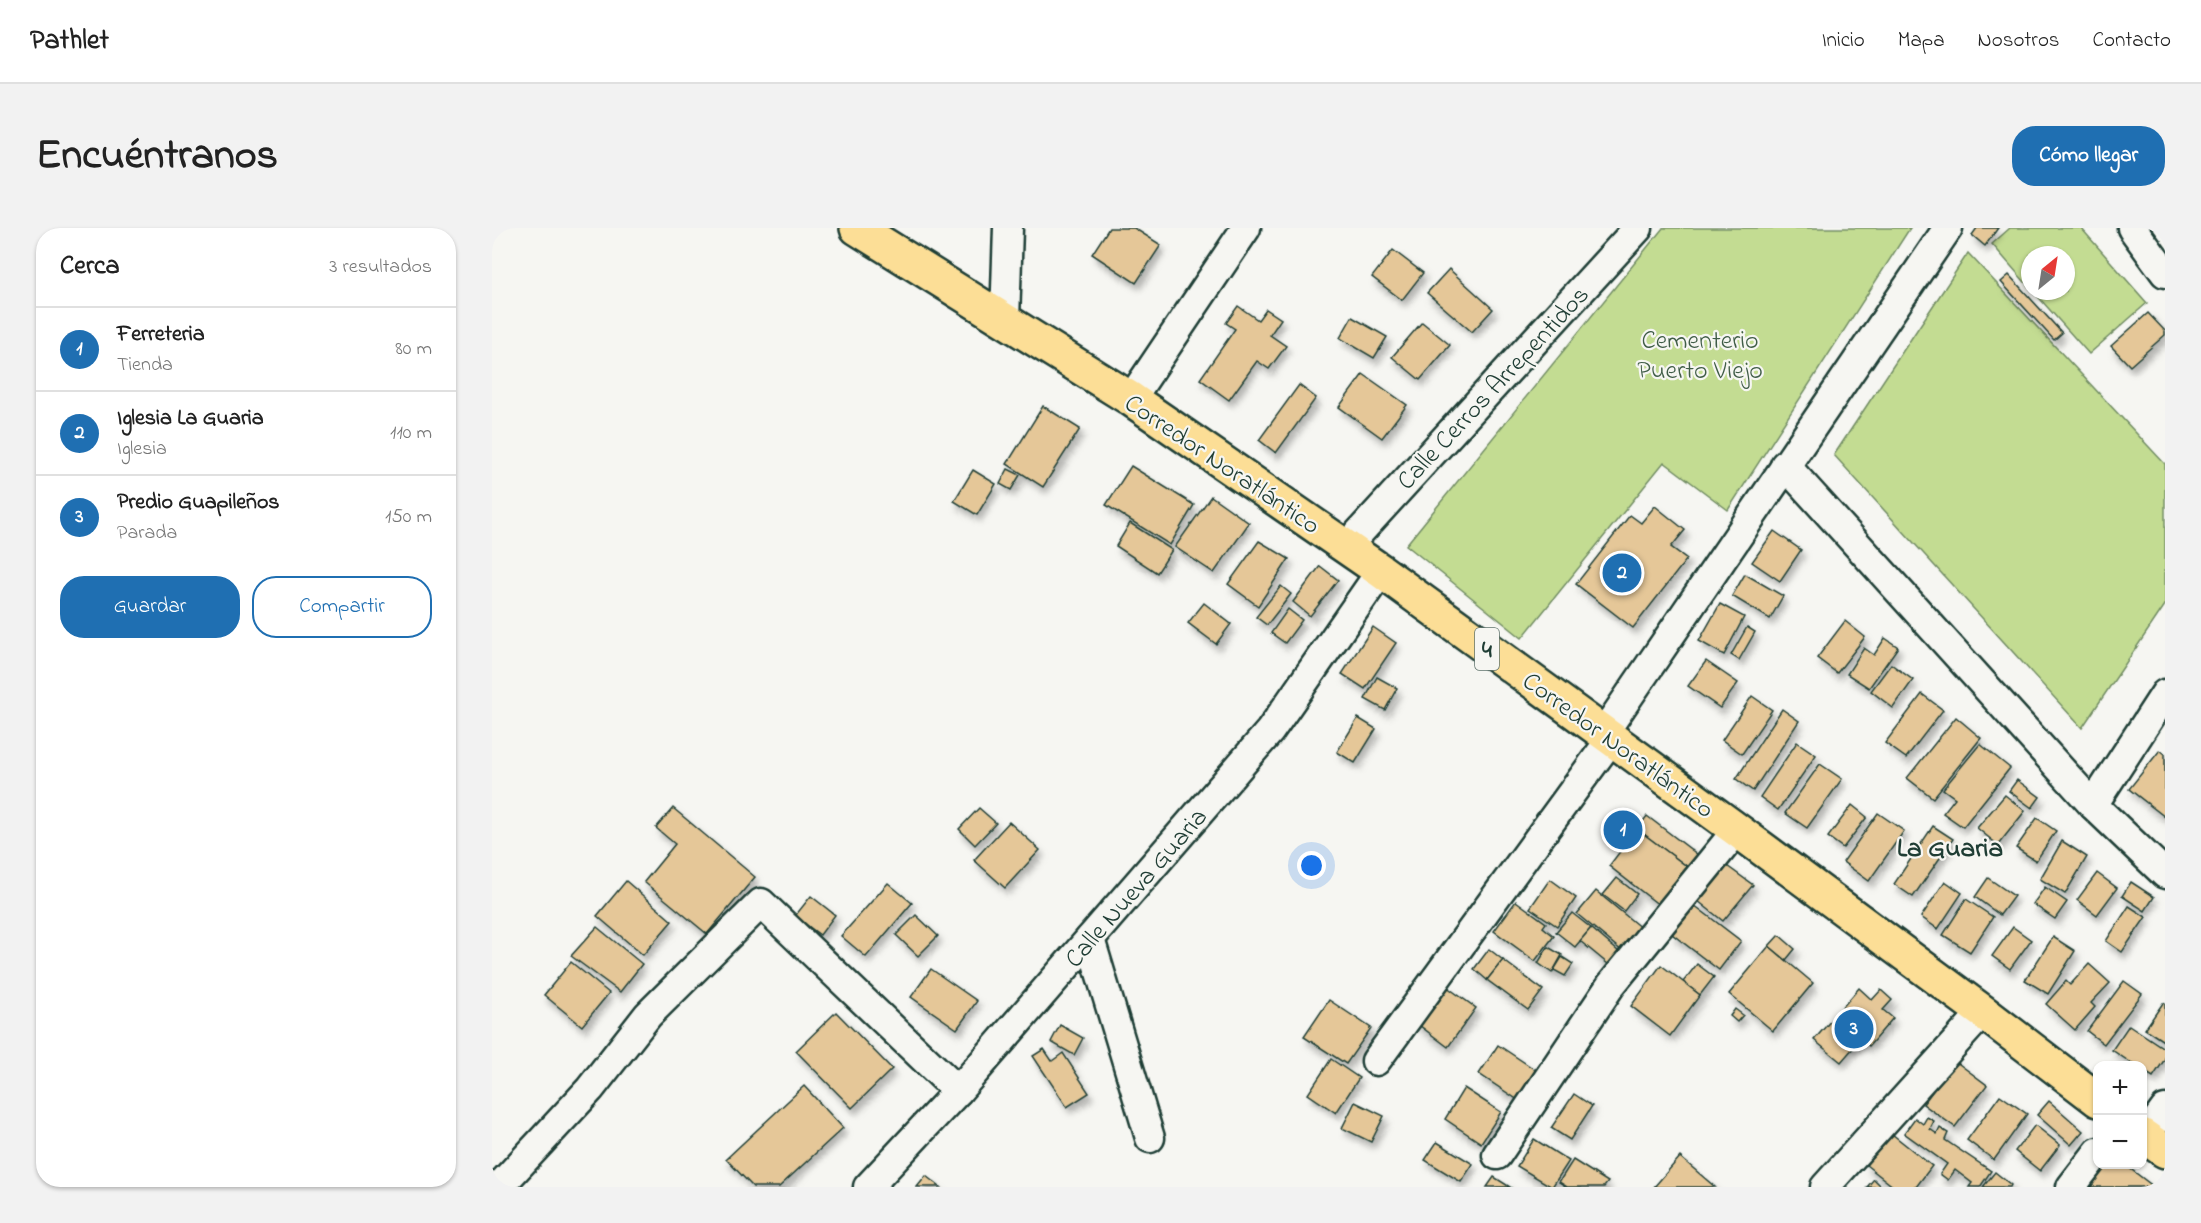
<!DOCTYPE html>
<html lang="es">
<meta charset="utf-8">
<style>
:root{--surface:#fff;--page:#f2f2f2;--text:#222;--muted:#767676;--line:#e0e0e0;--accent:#1f6fb2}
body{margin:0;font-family:"Indie Flower",sans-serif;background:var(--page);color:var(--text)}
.controls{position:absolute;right:18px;bottom:18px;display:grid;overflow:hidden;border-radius:12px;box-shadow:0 2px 4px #0004}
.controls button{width:54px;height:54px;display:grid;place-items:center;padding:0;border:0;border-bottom:2px solid var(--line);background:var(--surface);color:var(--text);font:30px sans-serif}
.compass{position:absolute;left:1529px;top:18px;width:54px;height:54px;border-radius:50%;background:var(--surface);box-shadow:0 2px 4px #0004;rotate:30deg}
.you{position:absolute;left:820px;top:638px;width:21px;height:21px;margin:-15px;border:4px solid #fff;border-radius:50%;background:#1a73e8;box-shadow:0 0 0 9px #1a73e833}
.badge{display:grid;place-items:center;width:39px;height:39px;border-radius:50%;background:var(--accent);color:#fff;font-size:20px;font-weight:700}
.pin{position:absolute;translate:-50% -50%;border:3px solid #fff;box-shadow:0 2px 6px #0006}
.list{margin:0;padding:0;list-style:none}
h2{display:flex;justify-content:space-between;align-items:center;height:78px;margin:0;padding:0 24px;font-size:26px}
h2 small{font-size:20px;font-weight:400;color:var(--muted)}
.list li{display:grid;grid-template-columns:39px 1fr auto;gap:18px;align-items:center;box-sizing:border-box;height:84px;padding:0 24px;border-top:2px solid var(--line)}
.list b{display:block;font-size:22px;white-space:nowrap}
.list p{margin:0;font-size:20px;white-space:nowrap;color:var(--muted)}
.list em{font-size:20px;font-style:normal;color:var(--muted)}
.actions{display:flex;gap:12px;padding:18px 24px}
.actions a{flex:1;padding:14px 0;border:2px solid var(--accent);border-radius:24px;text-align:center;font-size:21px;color:var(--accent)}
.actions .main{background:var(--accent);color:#fff}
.map{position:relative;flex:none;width:1673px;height:959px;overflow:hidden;border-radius:24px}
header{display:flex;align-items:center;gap:36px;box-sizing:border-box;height:84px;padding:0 30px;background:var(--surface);border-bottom:2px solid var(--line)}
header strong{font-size:28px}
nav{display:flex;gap:33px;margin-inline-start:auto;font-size:21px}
.intro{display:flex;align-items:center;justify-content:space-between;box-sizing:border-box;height:144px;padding:0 36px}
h1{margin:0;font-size:42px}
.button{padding:15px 27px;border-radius:24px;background:var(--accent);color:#fff;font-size:21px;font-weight:700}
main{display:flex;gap:36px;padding:0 36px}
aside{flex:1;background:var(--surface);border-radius:24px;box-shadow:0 2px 4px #0004}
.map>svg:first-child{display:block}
.green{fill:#c3dc92;stroke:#718c63;stroke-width:1.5}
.building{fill:#e5c798;stroke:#1f3d34;stroke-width:1.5;filter:url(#shadow)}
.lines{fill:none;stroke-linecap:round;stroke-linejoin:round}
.street-casing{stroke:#1f3d34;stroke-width:33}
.highway-casing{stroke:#1f3d34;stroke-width:38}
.street{stroke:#f6f6f2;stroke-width:28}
.highway{stroke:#fcde96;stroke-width:33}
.labels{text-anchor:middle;stroke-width:4.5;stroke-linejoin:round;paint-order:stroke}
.shield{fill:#f6f6f2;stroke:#60746d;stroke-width:1.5}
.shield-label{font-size:24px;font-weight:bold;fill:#1f3d34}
.park-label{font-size:26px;fill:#405d47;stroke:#f6f6f2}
.street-label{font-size:26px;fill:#1f3d34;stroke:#f6f6f2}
.neighbourhood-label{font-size:27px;font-weight:bold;fill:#1f3d34;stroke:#f6f6f2}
</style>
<header>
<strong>Pathlet</strong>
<nav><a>Inicio</a><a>Mapa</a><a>Nosotros</a><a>Contacto</a></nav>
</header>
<div class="intro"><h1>Encuéntranos</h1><a class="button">Cómo llegar</a></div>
<main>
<aside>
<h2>Cerca<small>3 resultados</small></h2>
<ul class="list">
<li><span class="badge">1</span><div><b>Ferreteria</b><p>Tienda</p></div><em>80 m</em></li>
<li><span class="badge">2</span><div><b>Iglesia La Guaria</b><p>Iglesia</p></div><em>110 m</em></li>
<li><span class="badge">3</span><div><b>Predio Guapileños</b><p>Parada</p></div><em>150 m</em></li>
</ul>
<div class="actions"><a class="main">Guardar</a><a>Compartir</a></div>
</aside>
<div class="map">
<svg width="1673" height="959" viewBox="0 0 1673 959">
<defs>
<filter id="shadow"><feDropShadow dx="3.5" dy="6" stdDeviation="3" flood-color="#0004"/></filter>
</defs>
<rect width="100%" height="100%" fill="#f6f6f2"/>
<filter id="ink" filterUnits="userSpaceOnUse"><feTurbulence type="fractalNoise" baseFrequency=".0167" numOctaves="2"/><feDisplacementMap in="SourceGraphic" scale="12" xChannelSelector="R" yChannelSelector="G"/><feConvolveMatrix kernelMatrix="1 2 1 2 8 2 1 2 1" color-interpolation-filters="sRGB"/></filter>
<g filter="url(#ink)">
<g class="green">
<path d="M1171,0H1418L1236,282L1172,234L1030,410L914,317Z"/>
<path d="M1518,0H1589L1655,75L1597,126L1541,63H1574V27H1538V60L1500,16Z"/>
<path d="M1476,25L1673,236V377L1590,500L1342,227Z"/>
</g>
<g class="building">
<path d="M617,0H642L669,17L644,55L600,26Z"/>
<path d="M1485,0H1506L1493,18L1480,7Z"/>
<path d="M901,22L931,45L910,72L880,49Z"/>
<path d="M957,41L1001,81L980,104L935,65Z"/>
<path d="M1517,47L1570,105L1562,112L1509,54Z"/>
<path d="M746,78L766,92L774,81L789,91L778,107L794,118L777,141L765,133L737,172L708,151L743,101L734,95Z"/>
<path d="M1656,85L1673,103V107L1638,138L1619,118Z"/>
<path d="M860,89L895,109L882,130L848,110Z"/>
<path d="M930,94L958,117L928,152L900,129Z"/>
<path d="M871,146L915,177L890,210L847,179Z"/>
<path d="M807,157L824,170L784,225L767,212Z"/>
<path d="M551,178L588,201L551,259L515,236Z"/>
<path d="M639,238L702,277L678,317L614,277Z"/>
<path d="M516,241L528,247L519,262L508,256Z"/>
<path d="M481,242L504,256L485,287L462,273Z"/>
<path d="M719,268L757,295L722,345L683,319Z"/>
<path d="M1163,278L1193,302L1179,319L1195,331L1141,400L1084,356L1138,287L1149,295Z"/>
<path d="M638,295L680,322L665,345L624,318Z"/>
<path d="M1282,303L1309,322L1288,353L1260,334Z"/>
<path d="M767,313L797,331L766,378L736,356Z"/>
<path d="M828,338L846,352L818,388L801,374Z"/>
<path d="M1253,346L1291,368L1278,391L1240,368Z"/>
<path d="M789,358L799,366L775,397L764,389Z"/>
<path d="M712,375L739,396L724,416L696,395Z"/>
<path d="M1228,376L1252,389L1232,427L1207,413Z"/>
<path d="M796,381L810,392L793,415L779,405Z"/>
<path d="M1353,393L1373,409L1345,445L1325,430Z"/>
<path d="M881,399L904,415L873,461L850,446Z"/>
<path d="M1255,399L1263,404L1247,432L1239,427Z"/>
<path d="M1393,410L1406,419L1377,460L1355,446L1372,420L1382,427Z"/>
<path d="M1214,433L1246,455L1228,480L1196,458Z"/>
<path d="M1399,436L1421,452L1401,480L1379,463Z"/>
<path d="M885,449L905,460L893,482L873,471Z"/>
<path d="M1430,466L1451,482L1414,530L1393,515Z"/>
<path d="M1260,468L1280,482L1250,526L1230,512Z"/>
<path d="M1290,481L1307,493L1261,563L1244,551Z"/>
<path d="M1464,489L1489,510L1441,570L1415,550Z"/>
<path d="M866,490L884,501L863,535L845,524Z"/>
<path d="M1305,514L1324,527L1286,582L1268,569Z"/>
<path d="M1488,516L1518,540L1471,599L1451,585L1463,570L1451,561Z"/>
<path d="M1668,522L1673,526V589L1637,561Z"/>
<path d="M1328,536L1350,551L1315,600L1293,585Z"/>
<path d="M1525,552L1548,569L1540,580L1517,563Z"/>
<path d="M1513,567L1533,583L1506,617L1485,600Z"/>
<path d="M1360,577L1375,589L1351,620L1336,609Z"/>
<path d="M181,580L263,649L215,706L152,654L183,616L164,600Z"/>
<path d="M487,580L504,595L483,617L467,601Z"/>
<path d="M1386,585L1412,603L1377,653L1351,634Z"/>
<path d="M1155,588L1210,630L1201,643L1145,601Z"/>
<path d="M1545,590L1564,603L1544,633L1524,620Z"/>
<path d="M517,594L548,622L513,660L482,632Z"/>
<path d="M1441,598L1461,611L1421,669L1402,656Z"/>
<path d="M1145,601L1201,643L1172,681L1117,638Z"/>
<path d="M1570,613L1595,629L1573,666L1548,651Z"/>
<path d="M1235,638L1261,657L1231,693L1206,673Z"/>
<path d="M1605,645L1625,660L1605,687L1585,672Z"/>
<path d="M1125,650L1145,666L1132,683L1111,667Z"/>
<path d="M1496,650L1522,668L1508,687L1483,669Z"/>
<path d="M1058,651L1084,670L1065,698L1038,680Z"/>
<path d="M134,653L180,693L151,727L105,688Z"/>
<path d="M1453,653L1470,665L1446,701L1429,689Z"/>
<path d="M1639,654L1662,669L1653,683L1630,668Z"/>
<path d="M396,655L420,675L374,729L349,708Z"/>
<path d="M1553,659L1575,674L1563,691L1541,676Z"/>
<path d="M1104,663L1155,705L1136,728L1085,686Z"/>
<path d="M319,668L343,687L328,707L303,688Z"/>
<path d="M1474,671L1501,689L1478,724L1451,707Z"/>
<path d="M1024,673L1054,695L1051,699L1062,708L1043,733L1002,703Z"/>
<path d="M1202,677L1249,713L1227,742L1180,706Z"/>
<path d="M1637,678L1654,689L1630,724L1614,713Z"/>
<path d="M1080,685L1099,700L1083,719L1064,704Z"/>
<path d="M424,687L446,708L426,728L404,707Z"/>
<path d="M105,699L150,736L128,764L79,728Z"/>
<path d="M1521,699L1539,712L1518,741L1500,728Z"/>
<path d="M1099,700L1127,724L1116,736L1088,713Z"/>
<path d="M1287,707L1303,721L1294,732L1277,718Z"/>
<path d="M1561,709L1583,723L1556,766L1533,752Z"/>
<path d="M1277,718L1321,755L1281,803L1237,766Z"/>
<path d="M1056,719L1070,727L1060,745L1046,735Z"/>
<path d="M997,721L1011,732L995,752L982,741Z"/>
<path d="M1070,729L1081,736L1073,748L1062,742Z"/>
<path d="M1011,732L1051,762L1036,782L995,752Z"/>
<path d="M79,734L117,765L90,798L52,767Z"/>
<path d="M1205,736L1222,749L1208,767L1191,754Z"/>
<path d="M1597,736L1618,755L1599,775L1603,779L1583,802L1554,776L1574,753L1578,757Z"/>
<path d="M1169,737L1208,767L1178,808L1139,778Z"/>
<path d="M439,741L485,773L465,801L419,769Z"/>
<path d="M1632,753L1650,766L1612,816L1595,803Z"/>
<path d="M951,756L984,780L956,819L923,794Z"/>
<path d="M1367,760L1380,772L1389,762L1400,772L1391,782L1401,790L1377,818L1369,811L1349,834L1322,812Z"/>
<path d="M837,772L879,800L854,836L812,809Z"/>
<path d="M1671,775L1673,776V814L1653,801Z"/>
<path d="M1243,781L1251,787L1245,794L1238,788Z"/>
<path d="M344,784L400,841L360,880L304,823Z"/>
<path d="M568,797L591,810L582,827L559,814Z"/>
<path d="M1637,797L1673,821V831L1661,849L1650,842V838H1644L1620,822Z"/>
<path d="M1006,817L1045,843L1026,872L987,846Z"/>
<path d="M552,821L560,833L571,825L597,865L575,879L541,828Z"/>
<path d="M839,831L867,850L844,885L816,866Z"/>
<path d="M1463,833L1495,857L1463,899L1431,876Z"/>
<path d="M312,858L351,900L287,959H261L234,931Z"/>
<path d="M972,860L1009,884L989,915L953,891Z"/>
<path d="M1082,866L1100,878L1078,912L1059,900Z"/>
<path d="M1508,867L1535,886L1502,932L1475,912Z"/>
<path d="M1557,873L1591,903L1579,917L1545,887Z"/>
<path d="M863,874L892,888L879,914L850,900Z"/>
<path d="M1435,889L1442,893L1438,901L1445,906L1448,900L1456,905L1453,912L1499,943L1488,959H1477L1480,955L1463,942L1456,952L1448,946L1455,936L1412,905L1423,890L1431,896Z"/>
<path d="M1543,897L1568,917L1548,943L1523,923Z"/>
<path d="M1400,906L1440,938L1424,959H1402L1374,937Z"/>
<path d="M1042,911L1077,933L1060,959L1025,938Z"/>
<path d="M945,914L981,936L969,954L933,932Z"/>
<path d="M1188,929L1223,959H1162Z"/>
<path d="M1081,932L1116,954L1112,959H1075L1067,954Z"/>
<path d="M1609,936H1632L1662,959H1592Z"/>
<path d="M1503,944L1519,957L1518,959H1491Z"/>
<path d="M434,948L448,959H425Z"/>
<path d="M1002,949L1018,959H995Z"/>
<path d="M1382,951L1390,959H1375Z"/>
</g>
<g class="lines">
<g class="street-casing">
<g id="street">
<path d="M1640,0L1673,45"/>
<path d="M513,92L516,0"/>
<path d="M639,171L754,0"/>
<path d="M1293,237L1601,577L1673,646"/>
<path d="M854,319L1146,0"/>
<path d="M1111,506L1456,0"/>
<path d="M1601,577L1673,466"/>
<path d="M598,711L658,910"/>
<path d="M884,833L1119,511"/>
<path d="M1653,908L1673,881"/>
<path d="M1005,927L1119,757L1245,602"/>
<path d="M7,959L98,861L156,787L269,675L466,863"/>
<path d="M376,959L466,863L778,503L889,343"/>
<path d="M1333,959L1491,784"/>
<path d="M1579,959L1606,924"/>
</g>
</g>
<g class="highway-casing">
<g id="highway">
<path d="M365,0L639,171L889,343L1245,602L1491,784L1606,872"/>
<path d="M1650,907L1673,923"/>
</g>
</g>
<use href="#street" class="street"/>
<use href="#highway" class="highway"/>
</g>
</g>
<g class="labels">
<rect class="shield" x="983" y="400" width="24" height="42" rx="4.5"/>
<g class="shield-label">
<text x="995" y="429">4</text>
</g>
<g class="park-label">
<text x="1208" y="120">Cementerio<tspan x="1208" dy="30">Puerto Viejo</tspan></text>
</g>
<g class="street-label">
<text transform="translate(1000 159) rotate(-47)" y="9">Calle Cerros Arrepentidos</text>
<text transform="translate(731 235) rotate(34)" y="9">Corredor Noratlántico</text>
<text transform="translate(1127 516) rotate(36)" y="9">Corredor Noratlántico</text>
<text transform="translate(643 659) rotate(-49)" y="9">Calle Nueva Guaria</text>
</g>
<g class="neighbourhood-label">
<text x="1458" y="628">La Guaria</text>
</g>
</g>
</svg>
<div class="controls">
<button>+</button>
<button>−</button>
</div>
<svg class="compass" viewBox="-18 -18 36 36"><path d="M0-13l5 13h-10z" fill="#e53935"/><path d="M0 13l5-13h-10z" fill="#767676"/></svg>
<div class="you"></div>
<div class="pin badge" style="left:1131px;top:602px">1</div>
<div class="pin badge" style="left:1130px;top:345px">2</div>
<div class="pin badge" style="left:1362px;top:801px">3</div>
</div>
</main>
